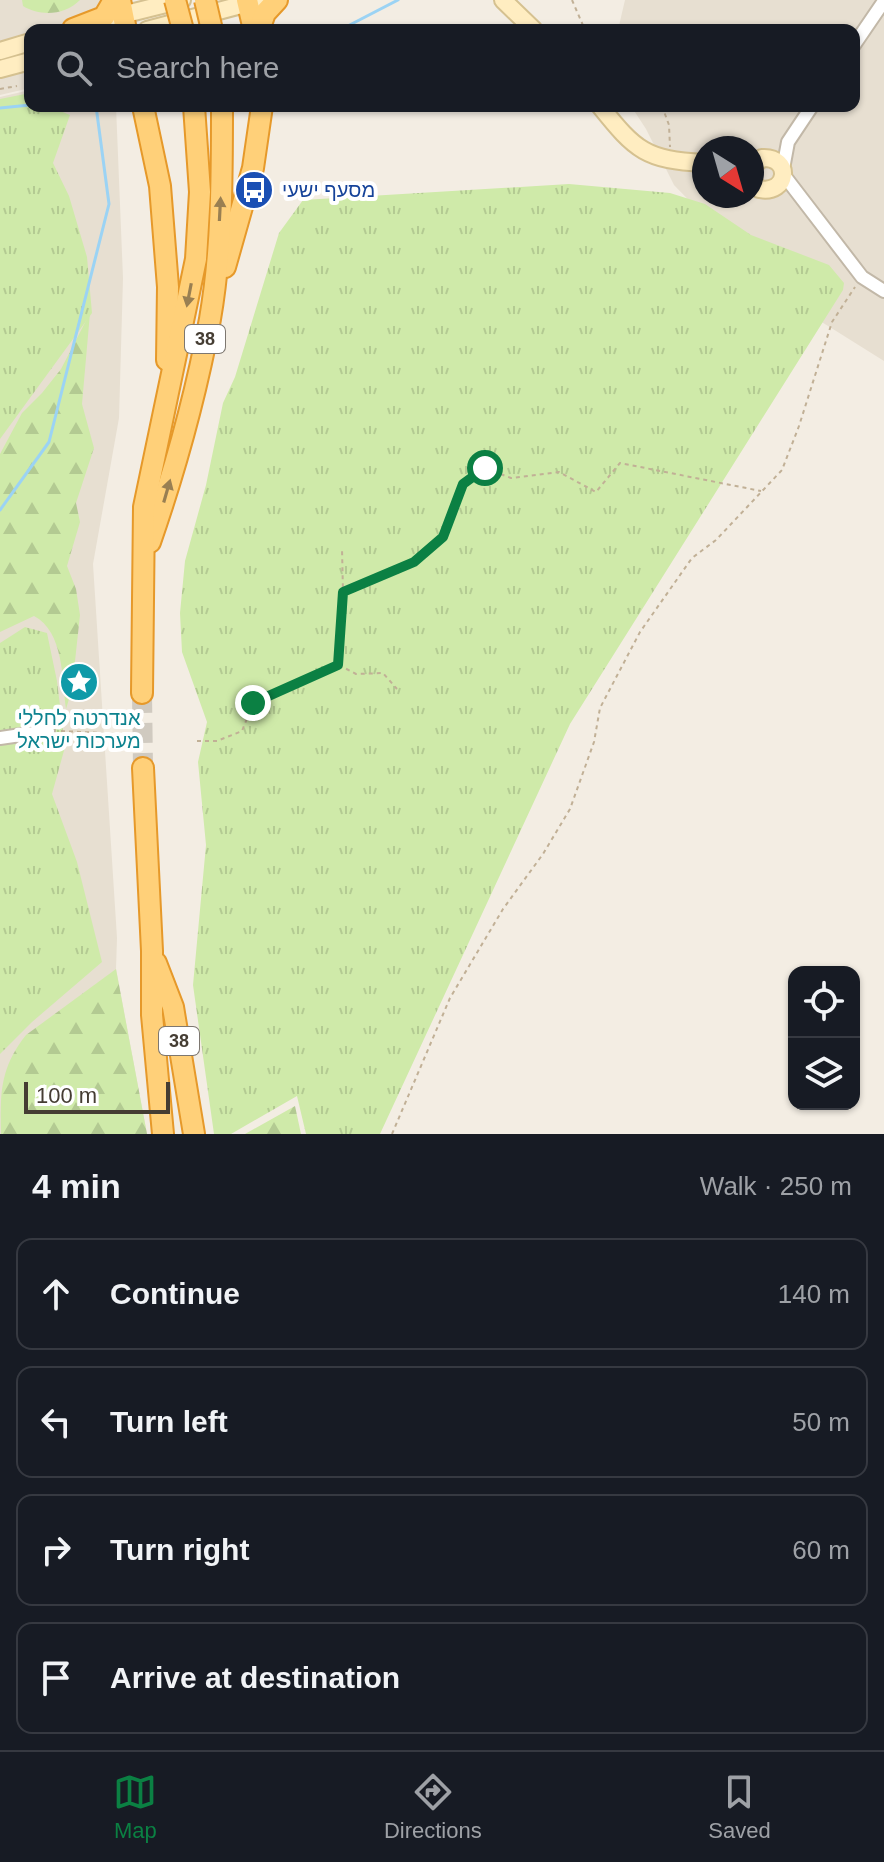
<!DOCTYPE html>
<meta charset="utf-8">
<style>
:root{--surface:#171b24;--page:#242831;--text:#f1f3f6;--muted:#9ea1a6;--line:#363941;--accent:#0b8043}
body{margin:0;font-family:Arial,"Noto Sans Hebrew",sans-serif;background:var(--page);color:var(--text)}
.controls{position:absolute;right:24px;bottom:24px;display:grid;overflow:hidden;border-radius:16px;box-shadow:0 2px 6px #0004}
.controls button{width:72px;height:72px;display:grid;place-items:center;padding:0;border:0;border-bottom:2px solid var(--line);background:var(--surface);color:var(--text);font:40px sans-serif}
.compass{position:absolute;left:692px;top:136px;width:72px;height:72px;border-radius:50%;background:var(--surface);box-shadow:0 2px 6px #0004;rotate:143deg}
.scale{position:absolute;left:24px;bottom:20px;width:146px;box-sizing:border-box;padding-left:8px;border:4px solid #453d33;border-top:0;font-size:22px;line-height:28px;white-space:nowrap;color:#453d33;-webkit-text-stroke:6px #fff;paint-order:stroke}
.stop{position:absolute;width:24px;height:24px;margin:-18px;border:6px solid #0b8043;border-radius:50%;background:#fff}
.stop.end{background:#0b8043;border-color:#fff;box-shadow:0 2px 8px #0008}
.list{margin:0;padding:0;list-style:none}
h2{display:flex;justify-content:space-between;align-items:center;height:104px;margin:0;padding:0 32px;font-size:34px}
h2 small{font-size:26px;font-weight:400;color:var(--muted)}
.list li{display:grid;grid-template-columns:52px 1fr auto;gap:24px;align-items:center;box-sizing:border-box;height:112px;margin:0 16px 16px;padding:0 16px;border:2px solid var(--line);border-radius:16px}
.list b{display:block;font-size:30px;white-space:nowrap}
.list em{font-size:26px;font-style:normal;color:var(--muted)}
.icon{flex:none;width:44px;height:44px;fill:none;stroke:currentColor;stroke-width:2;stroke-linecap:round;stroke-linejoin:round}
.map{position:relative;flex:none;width:884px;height:1134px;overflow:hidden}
.search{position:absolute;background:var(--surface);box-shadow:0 2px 6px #0004;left:24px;right:24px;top:24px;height:88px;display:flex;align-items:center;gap:20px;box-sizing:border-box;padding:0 28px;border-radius:16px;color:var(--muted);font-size:30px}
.sheet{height:616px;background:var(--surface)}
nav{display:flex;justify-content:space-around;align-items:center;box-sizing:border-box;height:112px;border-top:2px solid var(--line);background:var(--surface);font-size:22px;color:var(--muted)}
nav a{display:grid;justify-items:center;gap:4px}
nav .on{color:var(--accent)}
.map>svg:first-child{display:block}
.residential{fill:#e7dfd1;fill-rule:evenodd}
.grass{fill:url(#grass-tufts)}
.forest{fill:url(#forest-firs)}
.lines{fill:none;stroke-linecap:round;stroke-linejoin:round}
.stream{stroke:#9bd3f4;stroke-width:3}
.trunk-tunnel{stroke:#d0cac0;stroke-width:20;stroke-dasharray:20 10;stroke-linecap:butt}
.minor-casing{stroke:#c2b8a8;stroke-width:16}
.secondary-casing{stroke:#d5c190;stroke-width:20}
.trunk-casing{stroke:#e6992a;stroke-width:24}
.path{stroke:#c1b096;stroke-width:2;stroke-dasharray:4 4;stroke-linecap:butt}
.minor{stroke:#fff;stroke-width:12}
.secondary{stroke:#ffedc1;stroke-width:16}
.trunk{stroke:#ffd079;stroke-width:20}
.trunk-bridge-casing{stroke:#e6992a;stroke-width:24;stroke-linecap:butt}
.trunk-bridge{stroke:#ffd079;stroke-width:20}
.oneway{fill:#997f52}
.route{stroke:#0b8043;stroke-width:10}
.labels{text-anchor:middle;stroke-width:8;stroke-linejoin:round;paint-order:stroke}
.shield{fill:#fff;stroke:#7d7770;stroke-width:2}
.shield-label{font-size:18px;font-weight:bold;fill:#453d33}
.transit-label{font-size:20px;fill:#164399;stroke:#fff;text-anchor:start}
.culture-label{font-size:20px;fill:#0d838f;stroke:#fff}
</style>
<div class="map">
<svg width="884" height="1134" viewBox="0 0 884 1134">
<defs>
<pattern id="grass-tufts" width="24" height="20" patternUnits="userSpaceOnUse" patternTransform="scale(2)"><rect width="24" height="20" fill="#cfeaa9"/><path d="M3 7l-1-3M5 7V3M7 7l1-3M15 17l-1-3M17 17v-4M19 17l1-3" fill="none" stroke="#b3ca92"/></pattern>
<pattern id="forest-firs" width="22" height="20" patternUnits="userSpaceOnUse" patternTransform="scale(2)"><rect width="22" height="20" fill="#cfeaa9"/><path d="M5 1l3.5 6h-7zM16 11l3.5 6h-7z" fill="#b3ca92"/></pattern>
</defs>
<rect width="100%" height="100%" fill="#f3ede3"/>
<g class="residential">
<path d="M0,0H106L110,30H30V88L0,95Z"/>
<path d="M625,0H884V361L785,299L674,185L646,129L631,106H854V30H618ZM704,148H752V196H704Z"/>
<path d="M30,90V106H116L123,278L119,418L93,564L117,938L116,969L147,1134H0V97Z"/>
</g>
<g class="grass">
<path d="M30,93V106H48L70,115L53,163L69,196L87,257L92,313L0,439V99Z"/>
<path d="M569,184L670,193L705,204L751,235L829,265L844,283L843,290L570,724L380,1134H306L297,1096L231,1134H214L193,985L206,845L198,762L207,722L182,652L180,613L185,561L206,485L223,403L235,377L279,233L303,200Z"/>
<path d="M25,627L47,633L57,681L65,747L52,794L77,862L102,962L32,1022L0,1054V643Z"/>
</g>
<g class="forest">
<path d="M22,0H80C65,15 41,17 23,6Z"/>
<path d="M90,313L82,404L94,448L76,503L80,522L67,566L76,589L80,615L72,689L66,709C62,679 64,632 34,616L0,632V454L22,413L42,393L61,369Z"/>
<path d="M116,969L147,1134H1C0,1092 0,1068 26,1035Z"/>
<path d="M295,1106L301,1134H245Z"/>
</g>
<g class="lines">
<g class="stream">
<path d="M340,30L398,0"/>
<path d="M0,108L30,105"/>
<path d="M0,510L49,442L109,204L96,106"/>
</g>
<path class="trunk-tunnel" d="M142,693L143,768"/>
<g class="minor-casing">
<g id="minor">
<path d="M854,45L884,1"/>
<path d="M783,169L788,142L812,106"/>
<path d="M783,174L862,277L884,291"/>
<path d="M0,738L48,731"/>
</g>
</g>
<g class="secondary-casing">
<g id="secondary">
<path d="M503,0L534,30"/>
<path d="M114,17L182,0"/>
<path d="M147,30L260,0"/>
<path d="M0,51L30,42"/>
<path d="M0,69L30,61"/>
<path d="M600,106C636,151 646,160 704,163"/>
<path d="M752,167L762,158C792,156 789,195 759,189L752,181"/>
</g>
</g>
<g class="trunk-casing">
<g id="trunk">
<path d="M120,0L126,30"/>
<path d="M247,0L254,30"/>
<path d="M73,29L104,17L114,0"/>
<path d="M259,30L265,13L277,0"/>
<path d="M143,106L160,186L168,287L167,360"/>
<path d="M225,267L253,168L262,106"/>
<path d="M150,542C175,470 196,394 210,319C222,250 222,176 222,106"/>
<path d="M142,693L144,507L196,259L200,192L194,106"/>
<path d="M143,768L152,951V1015L163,1134"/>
<path d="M156,963L173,1007L194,1134"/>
</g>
</g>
<g class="path">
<path d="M572,0L585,30"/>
<path d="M0,89L17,86"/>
<path d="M662,106L669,125L670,147"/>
<path d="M343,592L414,562L443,537L463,484L485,468L511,478L559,472L596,492L620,463L761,491"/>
<path d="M339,665L356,674L383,673L397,689"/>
<path d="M61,731L123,734"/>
<path d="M197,741H217L242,731L253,703L338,665L343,592L342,549"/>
<path d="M392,1134L450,998L503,909L543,854L570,809L594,742L600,708L640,632L692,558L716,540L782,470L799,426L832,322L855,287"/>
</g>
<use href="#minor" class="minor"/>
<use href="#secondary" class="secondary"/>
<use href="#trunk" class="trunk"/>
<g class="trunk-bridge-casing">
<g id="trunk-bridge">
<path d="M175,0L183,30"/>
<path d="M205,0L212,30"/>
</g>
</g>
<use href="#trunk-bridge" class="trunk-bridge"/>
</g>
<defs><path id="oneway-solid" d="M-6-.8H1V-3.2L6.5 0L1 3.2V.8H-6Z" transform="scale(2)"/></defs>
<g class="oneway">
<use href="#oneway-solid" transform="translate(220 209) rotate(-87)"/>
<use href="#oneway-solid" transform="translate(189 295) rotate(101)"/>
<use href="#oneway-solid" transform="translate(167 491) rotate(-74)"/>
</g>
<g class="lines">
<path class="route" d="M253,703L338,665L343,592L414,562L443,537L463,484L485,468"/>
</g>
<defs>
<g id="bus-disc" transform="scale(2)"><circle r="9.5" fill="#1a4fb4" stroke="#fff"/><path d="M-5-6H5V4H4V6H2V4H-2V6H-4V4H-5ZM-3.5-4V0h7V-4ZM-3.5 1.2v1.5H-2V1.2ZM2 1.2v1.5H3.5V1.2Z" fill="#fff"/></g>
<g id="sight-disc" transform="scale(2)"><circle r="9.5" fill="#0f9aa8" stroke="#fff"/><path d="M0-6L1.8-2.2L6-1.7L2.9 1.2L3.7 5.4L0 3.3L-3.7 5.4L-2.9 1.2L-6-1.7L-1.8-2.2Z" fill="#fff"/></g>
</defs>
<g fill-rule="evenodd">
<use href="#bus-disc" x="254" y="190"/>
<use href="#sight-disc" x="79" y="682"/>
</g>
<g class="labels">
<g class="shield">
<rect x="185" y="325" width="40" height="28" rx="6"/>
<rect x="159" y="1027" width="40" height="28" rx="6"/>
</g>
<g class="shield-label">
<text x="205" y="345">38</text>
<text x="179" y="1047">38</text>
</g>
<g class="transit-label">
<text x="282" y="197">מסעף ישעי</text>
</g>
<g class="culture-label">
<text x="79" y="725">אנדרטה לחללי<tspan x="79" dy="23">מערכות ישראל</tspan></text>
</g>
</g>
</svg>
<div class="controls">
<button><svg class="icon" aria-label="locate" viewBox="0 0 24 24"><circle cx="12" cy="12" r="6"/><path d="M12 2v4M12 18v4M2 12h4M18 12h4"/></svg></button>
<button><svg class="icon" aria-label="layers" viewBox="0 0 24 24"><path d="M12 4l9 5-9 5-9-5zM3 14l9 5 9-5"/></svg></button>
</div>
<svg class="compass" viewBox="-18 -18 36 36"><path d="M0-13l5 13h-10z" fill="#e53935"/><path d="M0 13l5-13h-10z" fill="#9ea1a6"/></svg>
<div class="scale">100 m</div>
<div class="stop" style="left:485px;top:468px"></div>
<div class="stop end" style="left:253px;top:703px"></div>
<div class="search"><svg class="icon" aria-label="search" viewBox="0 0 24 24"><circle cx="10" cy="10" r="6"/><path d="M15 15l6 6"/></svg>Search here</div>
</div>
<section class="sheet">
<h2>4 min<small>Walk · 250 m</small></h2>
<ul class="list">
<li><svg class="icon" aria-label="ahead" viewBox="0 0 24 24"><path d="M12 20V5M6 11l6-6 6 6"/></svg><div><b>Continue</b></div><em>140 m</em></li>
<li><svg class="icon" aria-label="left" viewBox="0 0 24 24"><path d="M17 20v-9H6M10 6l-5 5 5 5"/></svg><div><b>Turn left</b></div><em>50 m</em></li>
<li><svg class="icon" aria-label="right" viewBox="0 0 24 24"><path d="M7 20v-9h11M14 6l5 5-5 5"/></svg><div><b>Turn right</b></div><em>60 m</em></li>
<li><svg class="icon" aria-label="arrive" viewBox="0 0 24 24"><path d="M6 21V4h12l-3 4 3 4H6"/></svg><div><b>Arrive at destination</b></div></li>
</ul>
</section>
<nav>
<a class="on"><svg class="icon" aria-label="map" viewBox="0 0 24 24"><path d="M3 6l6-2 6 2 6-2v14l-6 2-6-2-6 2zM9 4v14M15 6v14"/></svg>Map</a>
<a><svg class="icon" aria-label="directions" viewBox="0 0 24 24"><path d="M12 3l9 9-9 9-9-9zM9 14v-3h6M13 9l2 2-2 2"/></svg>Directions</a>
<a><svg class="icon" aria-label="saved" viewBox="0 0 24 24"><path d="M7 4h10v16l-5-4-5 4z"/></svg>Saved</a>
</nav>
